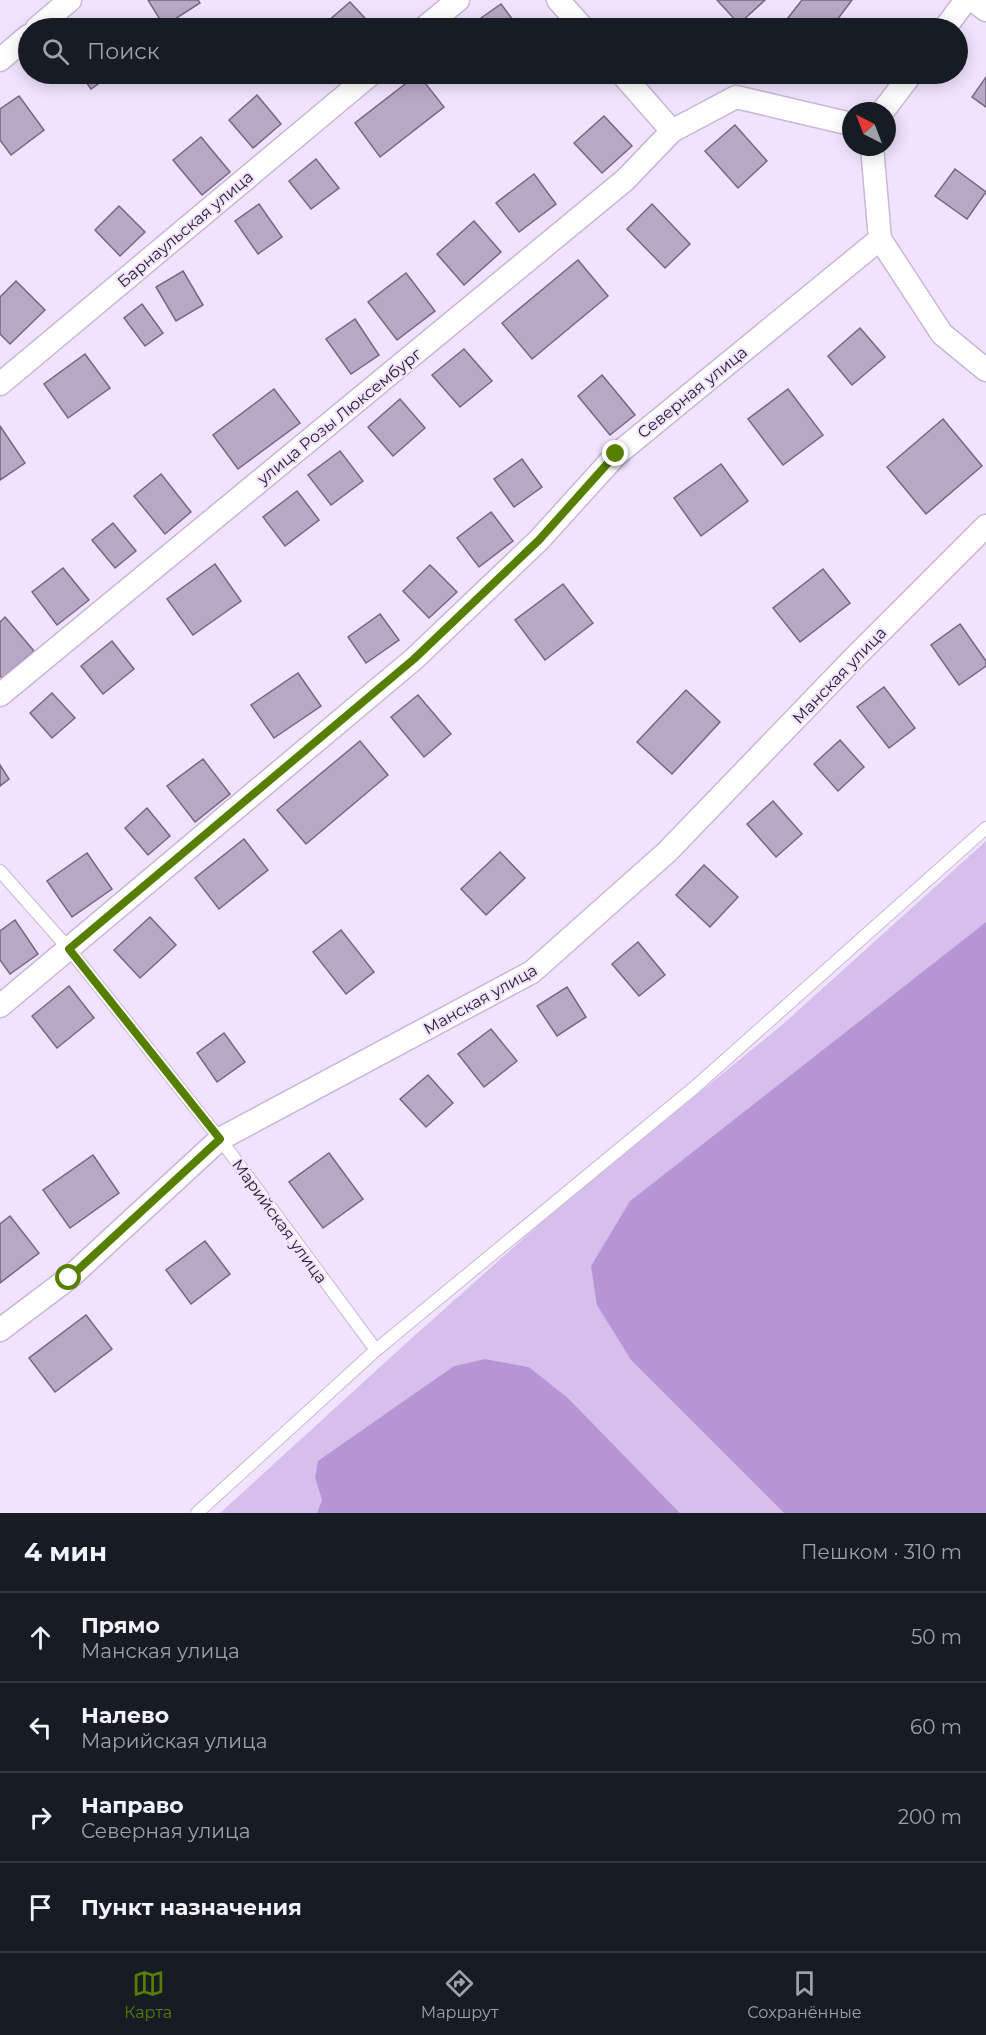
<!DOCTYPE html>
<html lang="ru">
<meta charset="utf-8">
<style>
:root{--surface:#171b24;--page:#242831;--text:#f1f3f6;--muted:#9ea1a6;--line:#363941;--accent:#567f00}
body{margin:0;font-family:Montserrat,sans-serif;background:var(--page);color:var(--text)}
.compass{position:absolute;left:842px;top:102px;width:54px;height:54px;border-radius:50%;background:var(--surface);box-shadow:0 3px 15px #0003;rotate:318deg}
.stop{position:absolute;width:18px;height:18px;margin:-14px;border:4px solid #567f00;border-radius:50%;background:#fff}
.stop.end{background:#567f00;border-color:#fff;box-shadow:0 2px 6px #0008}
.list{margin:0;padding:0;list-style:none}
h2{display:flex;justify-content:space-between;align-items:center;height:78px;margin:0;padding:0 24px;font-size:26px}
h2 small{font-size:20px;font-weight:400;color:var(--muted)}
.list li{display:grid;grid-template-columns:39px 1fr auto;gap:18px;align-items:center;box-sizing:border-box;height:90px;padding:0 24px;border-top:2px solid var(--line)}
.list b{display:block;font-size:22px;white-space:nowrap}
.list p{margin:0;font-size:20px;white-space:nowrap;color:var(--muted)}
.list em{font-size:20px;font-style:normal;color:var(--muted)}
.icon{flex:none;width:33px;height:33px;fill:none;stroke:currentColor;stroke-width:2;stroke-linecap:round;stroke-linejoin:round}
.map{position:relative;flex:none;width:986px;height:1513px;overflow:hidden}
.search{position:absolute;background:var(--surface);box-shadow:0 3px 15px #0003;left:18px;right:18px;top:18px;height:66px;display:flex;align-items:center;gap:15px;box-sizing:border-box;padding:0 21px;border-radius:33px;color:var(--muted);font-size:22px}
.sheet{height:438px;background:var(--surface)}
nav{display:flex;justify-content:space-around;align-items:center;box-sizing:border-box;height:84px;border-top:2px solid var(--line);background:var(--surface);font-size:16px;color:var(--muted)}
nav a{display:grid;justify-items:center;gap:3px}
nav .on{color:var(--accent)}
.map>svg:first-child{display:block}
.green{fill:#d6bfec}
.forest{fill:#b795d5}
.building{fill:#b8a7c7;stroke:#766784;stroke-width:1.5}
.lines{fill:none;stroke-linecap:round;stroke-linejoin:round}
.lane-casing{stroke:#c8b7d8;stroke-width:14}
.street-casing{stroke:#c8b7d8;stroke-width:25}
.lane{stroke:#fff;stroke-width:12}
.street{stroke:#fff;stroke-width:22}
.route{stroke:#567f00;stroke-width:8}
.labels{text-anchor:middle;stroke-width:4.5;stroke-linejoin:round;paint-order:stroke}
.street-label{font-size:16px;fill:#28212e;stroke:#f1e3fe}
</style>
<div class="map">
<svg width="986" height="1513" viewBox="0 0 986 1513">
<rect width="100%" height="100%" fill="#f1e3fe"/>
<path class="green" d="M986,841V922L630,1201L631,1360L784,1513H680L568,1398L529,1367L485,1359L454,1366L358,1434L315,1478L322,1500L317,1513H220L403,1346L551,1214L782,1025Z"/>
<g class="forest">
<path d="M986,922V1513H784L631,1360L597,1305L591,1266L630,1201Z"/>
<path d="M485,1359L529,1367L568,1398L680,1513H317L322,1500L315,1478L318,1461L454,1366Z"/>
</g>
<g class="building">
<path d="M148,0H198L200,3L164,26Z"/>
<path d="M717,0H765L739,24Z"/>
<path d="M802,0H852L831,28H780Z"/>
<path d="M350,2L374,28H320Z"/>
<path d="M501,4L519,28H474L471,25Z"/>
<path d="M80,74H112L91,89Z"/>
<path d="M418,74L444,107L380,157L355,123Z"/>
<path d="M986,77V107L972,97Z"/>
<path d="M257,95L281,124L253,148L229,120Z"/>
<path d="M19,96L44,130L11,155L0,140V109Z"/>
<path d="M604,116L632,146L602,173L574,143Z"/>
<path d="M735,125L767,161L738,188L705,151Z"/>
<path d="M201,137L230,172L202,195L173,160Z"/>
<path d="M316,159L339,188L311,209L289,181Z"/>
<path d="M955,169L986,192L967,219L935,196Z"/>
<path d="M534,174L556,204L519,232L496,203Z"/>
<path d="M259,204L282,237L258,254L235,221Z"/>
<path d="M652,204L690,244L665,268L627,229Z"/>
<path d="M119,206L145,232L120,256L95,230Z"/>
<path d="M474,221L501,252L464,285L437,254Z"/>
<path d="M578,260L608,296L532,359L502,323Z"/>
<path d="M183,271L203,305L176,321L156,287Z"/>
<path d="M406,273L435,311L397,340L368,302Z"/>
<path d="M16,281L45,310L10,344L0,334V297Z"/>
<path d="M142,304L163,333L145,346L124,318Z"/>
<path d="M355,319L379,355L351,374L326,339Z"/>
<path d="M860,328L885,357L852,385L828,356Z"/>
<path d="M464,349L492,381L460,407L432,375Z"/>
<path d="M85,354L110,388L68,418L44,384Z"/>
<path d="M602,375L635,415L610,435L578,396Z"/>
<path d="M274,389L300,423L238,469L213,435Z"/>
<path d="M788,389L823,435L783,465L748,419Z"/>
<path d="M400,399L425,428L393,456L368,427Z"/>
<path d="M943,419L982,466L926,514L887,467Z"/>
<path d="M0,426L25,463L0,480Z"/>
<path d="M340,451L363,481L331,505L308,475Z"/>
<path d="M522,459L542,487L514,507L494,479Z"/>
<path d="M721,464L748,501L701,536L674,498Z"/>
<path d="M161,474L191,512L165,534L134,496Z"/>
<path d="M297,491L319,520L285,546L263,517Z"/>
<path d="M491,512L513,541L479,567L457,538Z"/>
<path d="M113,523L136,551L115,568L92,540Z"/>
<path d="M215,564L241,601L193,635L167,599Z"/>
<path d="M430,565L457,592L429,618L403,591Z"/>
<path d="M63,568L89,600L57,625L32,592Z"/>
<path d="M823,569L850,603L800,642L773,608Z"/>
<path d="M563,584L593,623L545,660L515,620Z"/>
<path d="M380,614L399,640L366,663L348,637Z"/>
<path d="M5,617L34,651L2,678L0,676V622Z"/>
<path d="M960,624L986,661V666L959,685L931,645Z"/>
<path d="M112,641L134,669L103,694L81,666Z"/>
<path d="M298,673L321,706L274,738L251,705Z"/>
<path d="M884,687L915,728L889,748L857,707Z"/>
<path d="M686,690L720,722L672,774L637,742Z"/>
<path d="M52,693L75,718L52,738L30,713Z"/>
<path d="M418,695L451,734L424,757L391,717Z"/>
<path d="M840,740L864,767L838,791L814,764Z"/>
<path d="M360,741L388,775L306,844L277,810Z"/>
<path d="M203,759L230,794L195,822L167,786Z"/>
<path d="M0,765L9,779L0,786Z"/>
<path d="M773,801L802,834L776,857L747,824Z"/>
<path d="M147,808L170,836L148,855L125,828Z"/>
<path d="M244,839L268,870L219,909L195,878Z"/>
<path d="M500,852L525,878L486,915L461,889Z"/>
<path d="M87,853L112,889L72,917L47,881Z"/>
<path d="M704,865L738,897L710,927L676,895Z"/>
<path d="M150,917L176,945L140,978L114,950Z"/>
<path d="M15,920L38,954L10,974L0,960V931Z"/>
<path d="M341,930L374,972L346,994L313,952Z"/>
<path d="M638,942L665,975L639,996L612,964Z"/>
<path d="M69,986L94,1018L57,1048L32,1016Z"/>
<path d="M567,987L586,1017L557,1036L537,1006Z"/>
<path d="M491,1029L517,1061L484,1087L458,1054Z"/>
<path d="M224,1033L245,1062L217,1082L197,1053Z"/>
<path d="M428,1075L453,1103L426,1127L400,1099Z"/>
<path d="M329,1153L363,1199L323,1228L289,1182Z"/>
<path d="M93,1155L119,1193L70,1228L43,1190Z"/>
<path d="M10,1216L39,1253L0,1283V1224Z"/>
<path d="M205,1241L230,1274L191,1304L166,1270Z"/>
<path d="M86,1315L112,1349L55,1392L29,1358Z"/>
</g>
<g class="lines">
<g class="lane-casing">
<g id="lane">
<path d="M0,871L69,949L220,1139L376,1350"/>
<path d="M197,1513L376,1350L695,1087L986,828"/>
</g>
</g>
<g class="street-casing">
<g id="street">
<path d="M558,0L583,28"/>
<path d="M973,0L986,10"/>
<path d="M37,28L70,0"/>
<path d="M424,28L458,0"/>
<path d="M945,28L966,0"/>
<path d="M0,60L28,36"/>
<path d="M622,74L672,131L736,97L851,124"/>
<path d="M883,111L911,74"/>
<path d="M872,147L880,239L942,334L986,370"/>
<path d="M0,384L371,74"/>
<path d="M0,695L625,180L672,131"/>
<path d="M0,1006L414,659L539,540L616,455L880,239"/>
<path d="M0,1330L69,1278L220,1139L532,972L667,852L854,658L986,526"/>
</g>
</g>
<use href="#lane" class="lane"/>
<use href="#street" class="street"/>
</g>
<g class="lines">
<path class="route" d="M69,1278L220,1139L69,949L414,659L539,540L616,454"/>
</g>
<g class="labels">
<g class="street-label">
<text transform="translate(185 229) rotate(-40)" y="6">Барнаульская улица</text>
<text transform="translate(692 392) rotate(-39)" y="6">Северная улица</text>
<text transform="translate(339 416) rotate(-39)" y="6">улица Розы Люксембург</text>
<text transform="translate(839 675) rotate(-46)" y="6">Манская улица</text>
<text transform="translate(480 999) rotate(-29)" y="6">Манская улица</text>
<text transform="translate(280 1221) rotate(54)" y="6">Марийская улица</text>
</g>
</g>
</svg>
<svg class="compass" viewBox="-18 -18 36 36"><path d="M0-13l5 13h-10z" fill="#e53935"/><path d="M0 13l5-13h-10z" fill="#9ea1a6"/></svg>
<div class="stop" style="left:69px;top:1278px"></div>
<div class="stop end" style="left:616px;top:454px"></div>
<div class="search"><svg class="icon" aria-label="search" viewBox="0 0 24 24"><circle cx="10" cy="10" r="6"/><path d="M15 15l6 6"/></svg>Поиск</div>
</div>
<section class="sheet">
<h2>4 мин<small>Пешком · 310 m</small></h2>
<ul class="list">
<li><svg class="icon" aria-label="ahead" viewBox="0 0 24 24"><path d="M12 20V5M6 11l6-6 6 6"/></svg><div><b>Прямо</b><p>Манская улица</p></div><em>50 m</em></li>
<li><svg class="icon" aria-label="left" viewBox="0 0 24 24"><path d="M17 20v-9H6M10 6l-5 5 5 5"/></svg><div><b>Налево</b><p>Марийская улица</p></div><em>60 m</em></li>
<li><svg class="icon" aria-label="right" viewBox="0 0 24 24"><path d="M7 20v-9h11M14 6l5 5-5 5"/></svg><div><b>Направо</b><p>Северная улица</p></div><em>200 m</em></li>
<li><svg class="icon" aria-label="arrive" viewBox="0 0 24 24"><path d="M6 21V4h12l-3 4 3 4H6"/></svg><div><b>Пункт назначения</b></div></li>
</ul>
</section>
<nav>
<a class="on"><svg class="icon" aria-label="map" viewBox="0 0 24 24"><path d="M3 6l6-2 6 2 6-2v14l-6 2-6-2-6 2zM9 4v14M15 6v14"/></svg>Карта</a>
<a><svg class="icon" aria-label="directions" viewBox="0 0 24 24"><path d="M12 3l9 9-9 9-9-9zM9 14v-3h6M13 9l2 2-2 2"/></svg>Маршрут</a>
<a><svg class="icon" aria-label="saved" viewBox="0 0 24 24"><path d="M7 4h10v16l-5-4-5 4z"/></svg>Сохранённые</a>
</nav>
